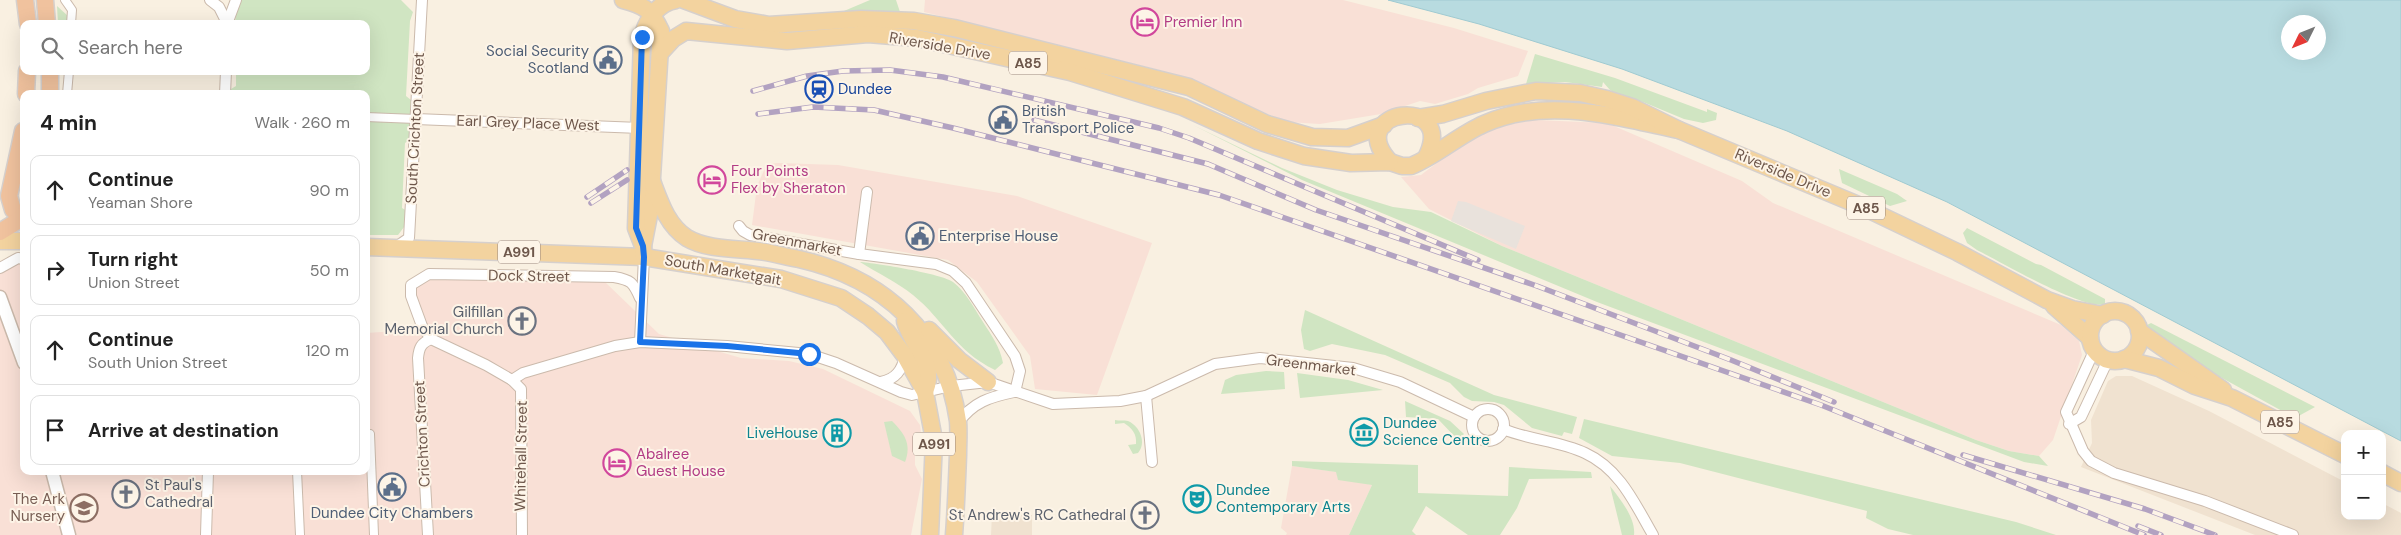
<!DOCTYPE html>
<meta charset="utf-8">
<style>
:root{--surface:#fff;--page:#f2f2f2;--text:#222;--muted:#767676;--line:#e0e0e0}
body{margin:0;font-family:"DM Sans",sans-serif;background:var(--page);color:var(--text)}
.controls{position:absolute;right:15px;bottom:15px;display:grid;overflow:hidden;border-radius:10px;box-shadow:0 5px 20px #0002}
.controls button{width:45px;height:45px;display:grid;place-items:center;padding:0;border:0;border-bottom:1px solid var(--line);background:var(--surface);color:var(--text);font:25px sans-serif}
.compass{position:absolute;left:2281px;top:15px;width:45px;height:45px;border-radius:50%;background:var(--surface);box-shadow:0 5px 20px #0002;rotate:227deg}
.stop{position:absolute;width:15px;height:15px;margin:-11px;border:4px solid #1a73e8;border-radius:50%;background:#fff}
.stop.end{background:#1a73e8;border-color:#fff;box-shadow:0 1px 5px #0008}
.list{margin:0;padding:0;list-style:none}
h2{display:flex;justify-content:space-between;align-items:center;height:65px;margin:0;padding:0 20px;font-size:21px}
h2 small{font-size:16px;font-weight:400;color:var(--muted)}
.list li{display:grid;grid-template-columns:32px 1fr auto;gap:15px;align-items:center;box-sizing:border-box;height:70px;margin:0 10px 10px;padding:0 10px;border:1px solid var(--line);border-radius:10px}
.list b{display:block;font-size:19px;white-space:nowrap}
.list p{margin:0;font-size:16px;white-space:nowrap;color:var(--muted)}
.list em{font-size:16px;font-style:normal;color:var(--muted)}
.icon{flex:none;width:28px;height:28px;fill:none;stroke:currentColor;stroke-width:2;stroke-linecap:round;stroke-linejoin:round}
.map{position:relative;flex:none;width:2401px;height:535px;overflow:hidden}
.search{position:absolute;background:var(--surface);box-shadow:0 5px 20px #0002;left:20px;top:20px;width:350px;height:55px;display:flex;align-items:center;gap:12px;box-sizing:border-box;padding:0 18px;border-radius:10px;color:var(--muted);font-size:19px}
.panel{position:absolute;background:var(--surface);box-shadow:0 5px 20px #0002;left:20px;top:90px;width:350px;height:385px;border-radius:10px}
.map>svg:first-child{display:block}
.residential{fill:#f0e2d0}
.commercial{fill:#f9e0d6}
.industrial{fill:#e9e2dc}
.green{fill:#d0e5c2}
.water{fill:#b8dbe0;stroke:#9fcad1;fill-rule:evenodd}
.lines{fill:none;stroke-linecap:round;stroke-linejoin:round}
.pedestrian-casing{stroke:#cbbaac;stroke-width:10}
.minor-casing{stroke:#cbbaac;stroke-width:12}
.tertiary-casing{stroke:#cbbaac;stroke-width:15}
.primary-casing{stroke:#d6d0cd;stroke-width:19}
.trunk-casing{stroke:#d6d0cd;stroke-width:19}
.pedestrian{stroke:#fff;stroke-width:8}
.minor{stroke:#fff;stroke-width:10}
.tertiary{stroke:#fff;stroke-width:12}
.primary{stroke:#f3d39f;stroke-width:16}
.trunk{stroke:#f0c29e;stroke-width:16}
.rail-casing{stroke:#b2a2c1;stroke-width:5.5}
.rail{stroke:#fdf4e7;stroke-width:4;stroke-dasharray:11;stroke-linecap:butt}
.route{stroke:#1a73e8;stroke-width:6}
.labels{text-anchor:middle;stroke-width:4;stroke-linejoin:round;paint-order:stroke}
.shield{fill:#fdf4e7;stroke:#99867a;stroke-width:1}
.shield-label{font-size:14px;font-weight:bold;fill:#6e574b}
.hotel-label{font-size:15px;fill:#b23c85;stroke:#fdf4e7;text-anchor:start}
.street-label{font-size:15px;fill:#6e574b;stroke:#fdf4e7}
.service-label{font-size:15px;fill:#4e5e75;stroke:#fdf4e7;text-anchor:start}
.transit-label{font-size:15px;fill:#164399;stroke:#fdf4e7;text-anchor:start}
.worship-label{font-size:15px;fill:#5b616d;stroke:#fdf4e7;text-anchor:end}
.culture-label{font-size:15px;fill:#0d838f;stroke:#fdf4e7;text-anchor:start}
.education-label{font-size:15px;fill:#785e54;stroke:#fdf4e7;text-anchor:end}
</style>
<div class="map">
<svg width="2401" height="535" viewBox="0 0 2401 535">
<rect width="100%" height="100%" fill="#f9f0e1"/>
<g class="residential">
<path d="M2116,376H2132L2209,411L2345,482V516H2382V503L2401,513V535H2255L2081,467L2092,443L2091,420L2108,381Z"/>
<path d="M992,514L1032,515V535H991Z"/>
</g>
<g class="commercial">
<path d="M925,0H1343L1454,28L1528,51L1518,76L1478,88L1468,94L1435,104L1420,101L1381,114L1320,124L1287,122L1163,71L924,12Z"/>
<path d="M1535,120L1607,123L1742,181L1773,203L2061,325L2079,341L2082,355L2053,440L2039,456L2009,451L1976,440L1502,246L1429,209L1401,177L1421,175L1442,159L1496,126Z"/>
<path d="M778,163L838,165L1017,196L1152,243L1097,395L1035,389L1030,356L977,282L948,260L752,225L757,186L767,164Z"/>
<path d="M24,260V471H366V333L412,330L422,326L411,285L429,274L605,282L659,334L741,358L789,361L823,369L910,411L920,425L921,433L915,445V465L922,479L911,535H0V268Z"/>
<path d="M1292,466L1337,472V477L1372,485L1349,535H1286L1287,533L1281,528Z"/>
</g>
<path class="industrial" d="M1458,201L1466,202L1525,226L1516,249L1451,221Z"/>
<g class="green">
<path d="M241,0H401L413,12L410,21L406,96L411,100L409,140L405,143L402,208L407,211V223L398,235H366V94H230L231,89L236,86V71H366V24H235L236,8Z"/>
<path d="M870,0H896L900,12L844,11Z"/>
<path d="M57,6L68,16L67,24H58Z"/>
<path d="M1535,54L1615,78L1707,112V109L1717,113L1716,120L1703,123L1684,119L1643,102L1621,96L1610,90L1603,82L1602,87L1565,82L1526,84Z"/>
<path d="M1193,125L1282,168L1337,190L1393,207L1431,212L1502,246L1976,440L2009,451L2039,456L2048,466L2024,462L1597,302L1302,180Z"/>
<path d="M1839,169L1897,194L1907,201L1890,206L1842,183Z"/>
<path d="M1967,228L2036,264L2041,265L2105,299V304C2086,312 1999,261 1977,250L1967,243L1963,233Z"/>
<path d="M860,262C876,263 943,274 953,282C966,292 974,308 983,322C992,336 1000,347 1003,363L995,370C954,350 945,321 913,295C897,282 877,273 860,262Z"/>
<path d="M1305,310L1494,395L1577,417L1572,434L1564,432L1562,436L1532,428L1504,405L1494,402L1472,401L1464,397L1450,383L1385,355L1332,344L1310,351L1304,349L1301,330Z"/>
<path d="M2151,323L2315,407L2295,418L2171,350L2147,329V325Z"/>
<path d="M1266,371L1284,372L1285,389L1221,394L1225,380L1236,375Z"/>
<path d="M1297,373L1348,380L1383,390L1300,398Z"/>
<path d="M1405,401L1450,421L1464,434L1458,440L1438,419L1406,417Z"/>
<path d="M1584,419L2016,522L2056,535H1913L1888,529L1866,518L1867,511L1680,463L1612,456L1579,438Z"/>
<path d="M1115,420C1119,421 1124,420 1128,421C1140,426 1147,443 1138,453L1133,454L1128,445L1136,444C1137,434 1132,428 1124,423L1115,424Z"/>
<path d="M892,421C904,433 912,444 905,462L892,456L884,422Z"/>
<path d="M1292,461L1418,465V493L1508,496L1509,467L1591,472L1592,478L1529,479L1517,508L1500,535H1468L1426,506L1412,531L1416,535H1349L1372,485L1338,480L1336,472L1292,466Z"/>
<path d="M1610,486C1620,499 1636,518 1634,535H1622Z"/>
</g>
<path class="water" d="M1388,0H2401V441L1947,202L1787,131L1622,69L1479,24ZM2288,22H2318V52H2288Z"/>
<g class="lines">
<g class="pedestrian-casing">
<g id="pedestrian">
<path d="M65,0L72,10L71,24"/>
<path d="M67,94L69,71"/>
<path d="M366,117L416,119"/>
<path d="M366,434H370L374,535"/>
<path d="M297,471L300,535"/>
</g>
</g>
<g class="minor-casing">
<g id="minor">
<path d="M210,0L219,7L227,23"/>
<path d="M227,24L236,0"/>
<path d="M225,94L226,71"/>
<path d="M416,119L640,128"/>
<path d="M739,226L743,231L750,235L859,254L936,264L953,271L966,283L1015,356L1020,371L1015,392"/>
<path d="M396,247L409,238L422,0"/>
<path d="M859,254L867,192"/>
<path d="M0,268L18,258L24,259"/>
<path d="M640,342L644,257"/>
<path d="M2094,351L2066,412L2083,451L2091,461L2114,473L2205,501L2293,535"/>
<path d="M512,380L523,373L615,346L640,342L727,346L809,354L836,363L901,392L912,395L951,386L988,382L1053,404L1120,401L1146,396L1215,364L1260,358L1353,368L1400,382L1474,417"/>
<path d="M881,382C896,379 902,370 905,356"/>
<path d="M1146,396L1152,462"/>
<circle cx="1488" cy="425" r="16"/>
<path d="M958,423C973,402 990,397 1014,392"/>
<path d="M2069,424L2081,417L2108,360"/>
<path d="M1503,429C1529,440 1560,441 1585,453C1620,469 1635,504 1653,535"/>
<path d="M206,535L208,471"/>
<path d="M428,535L418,358C419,348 421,343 431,339"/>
<path d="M522,535L521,389L512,380L486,365L431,339L422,326L411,296V285L429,274L614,277C631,280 633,282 640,298"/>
</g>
</g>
<g class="tertiary-casing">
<g id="tertiary">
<path d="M0,297L24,363"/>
<path d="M52,471L69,535"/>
</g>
</g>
<g class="primary-casing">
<g id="primary">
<path d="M623,0C646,6 651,10 661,31L650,210L643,246"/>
<path d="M684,0L735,19L769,25L861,19L914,21L954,28L1189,87L1267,124L1312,137L1348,138L1384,125"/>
<path d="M661,52L673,39L686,31L787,41L868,34L917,38L1070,72L1183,107L1258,141L1304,156L1351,163L1390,162L1402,166H1411C1436,156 1459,135 1484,124C1547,96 1616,117 1679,130"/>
<path d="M1418,118L1443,114L1486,101L1536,91L1580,93L1607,99L1632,107L1679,130L1863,207L1957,252L2047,300L2072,309L2103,315"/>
<path d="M1390,162C1341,109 1459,93 1426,158"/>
<path d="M652,181C660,202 667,225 687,238C709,251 741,248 765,252C776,254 788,257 799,259C883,278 946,334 958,421C959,432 958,444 958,455C957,482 956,508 954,535"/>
<path d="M0,241H24"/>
<path d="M366,247L644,257L781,279L841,298L868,316L887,332L905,356L925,392L934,440L930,535"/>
<path d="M644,257L643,246L636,228L642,37C647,20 657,3 676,0"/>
<path d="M2054,306L2090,338"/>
<circle cx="2115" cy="336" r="25"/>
<path d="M905,321C912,348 937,362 925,392"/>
<path d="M929,330L959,360L988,382"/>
<path d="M2139,331L2223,390"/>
<path d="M2124,359L2159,368L2195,386L2232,398L2345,455"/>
<path d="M2382,473L2401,483"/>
</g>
</g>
<g class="trunk-casing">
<g id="trunk">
<path d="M25,0L28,24"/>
<path d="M45,0L47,24"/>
<path d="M50,71V94"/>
<path d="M26,94L27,71"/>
<path d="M23,131L9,196L13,210L24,219"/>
<path d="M0,232L16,222L24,215"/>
</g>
</g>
<use href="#pedestrian" class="pedestrian"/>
<use href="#minor" class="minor"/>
<use href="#tertiary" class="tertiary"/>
<use href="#primary" class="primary"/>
<use href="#trunk" class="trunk"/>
<g class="rail-casing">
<g id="rail">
<path d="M753,91L807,76L843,71L890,70L943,77L1159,128L1189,138L1478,260"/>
<path d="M758,114L813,107L874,110L953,128L1219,195L1821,405L2144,535"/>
<path d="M1034,120L1208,164L1316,210L1537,286L1731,360L1834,402"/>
<path d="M587,197L627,170"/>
<path d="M591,203L627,180"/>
<path d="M1963,455L2145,509L2215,535"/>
<path d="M2138,526L2161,535"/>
</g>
</g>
<use href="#rail" class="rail"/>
</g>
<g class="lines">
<path class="route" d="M642,37L636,228L643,246L644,257L640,342L727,346L809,354"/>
</g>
<defs>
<g id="hotel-ring" transform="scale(1.4375)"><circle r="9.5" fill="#fdf4e7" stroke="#d1479c" stroke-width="1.5"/><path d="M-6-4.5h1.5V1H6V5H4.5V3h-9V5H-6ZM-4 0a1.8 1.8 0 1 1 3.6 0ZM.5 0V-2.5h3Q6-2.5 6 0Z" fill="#d1479c"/></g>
<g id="civic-ring" transform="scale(1.4375)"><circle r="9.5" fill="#fdf4e7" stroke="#5c6f8a" stroke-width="1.5"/><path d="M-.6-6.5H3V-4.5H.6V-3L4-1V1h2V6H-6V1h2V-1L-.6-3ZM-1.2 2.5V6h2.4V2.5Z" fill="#5c6f8a"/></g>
<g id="station-ring" transform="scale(1.4375)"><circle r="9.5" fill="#fdf4e7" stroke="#1a4fb4" stroke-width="1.5"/><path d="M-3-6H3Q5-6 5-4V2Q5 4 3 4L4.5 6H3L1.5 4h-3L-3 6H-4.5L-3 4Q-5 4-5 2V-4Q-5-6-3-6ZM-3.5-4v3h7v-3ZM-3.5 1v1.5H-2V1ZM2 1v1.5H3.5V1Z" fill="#1a4fb4"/></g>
<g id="church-ring" transform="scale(1.4375)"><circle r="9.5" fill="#fdf4e7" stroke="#6b7280" stroke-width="1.5"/><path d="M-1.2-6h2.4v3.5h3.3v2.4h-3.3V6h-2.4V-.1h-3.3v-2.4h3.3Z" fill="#6b7280"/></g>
<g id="museum-ring" transform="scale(1.4375)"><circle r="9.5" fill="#fdf4e7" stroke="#0f9aa8" stroke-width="1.5"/><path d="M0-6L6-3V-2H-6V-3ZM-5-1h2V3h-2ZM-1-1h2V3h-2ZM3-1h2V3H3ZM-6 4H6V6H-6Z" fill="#0f9aa8"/></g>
<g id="building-ring" transform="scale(1.4375)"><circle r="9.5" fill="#fdf4e7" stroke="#0f9aa8" stroke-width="1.5"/><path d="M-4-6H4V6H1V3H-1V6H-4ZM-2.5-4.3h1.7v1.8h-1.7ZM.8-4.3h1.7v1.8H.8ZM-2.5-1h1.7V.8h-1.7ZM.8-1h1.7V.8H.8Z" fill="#0f9aa8"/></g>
<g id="theatre-ring" transform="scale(1.4375)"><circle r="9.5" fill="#fdf4e7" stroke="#0f9aa8" stroke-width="1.5"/><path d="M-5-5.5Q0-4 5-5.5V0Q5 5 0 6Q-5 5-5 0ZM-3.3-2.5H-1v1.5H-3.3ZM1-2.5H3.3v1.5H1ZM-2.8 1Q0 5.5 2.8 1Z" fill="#0f9aa8"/></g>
<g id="school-ring" transform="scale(1.4375)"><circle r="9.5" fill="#fdf4e7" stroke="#8d6e63" stroke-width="1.5"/><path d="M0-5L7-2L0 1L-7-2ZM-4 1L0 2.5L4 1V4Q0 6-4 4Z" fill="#8d6e63"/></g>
</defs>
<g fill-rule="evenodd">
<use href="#hotel-ring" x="1145" y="22"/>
<use href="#civic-ring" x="608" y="60"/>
<use href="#station-ring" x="819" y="89"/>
<use href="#civic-ring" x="1003" y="120"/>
<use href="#hotel-ring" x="712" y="180"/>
<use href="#civic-ring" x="920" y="236"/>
<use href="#church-ring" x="522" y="321"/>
<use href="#museum-ring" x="1364" y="432"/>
<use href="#building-ring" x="837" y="433"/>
<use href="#hotel-ring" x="617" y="463"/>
<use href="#civic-ring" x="392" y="487"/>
<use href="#church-ring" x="126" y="494"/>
<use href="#theatre-ring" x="1197" y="499"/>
<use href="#school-ring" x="84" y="508"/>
<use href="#church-ring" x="1145" y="515"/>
</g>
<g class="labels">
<g class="shield">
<rect x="1009" y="51.5" width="38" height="23" rx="4"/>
<rect x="1847" y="196.5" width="38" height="23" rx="4"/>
<rect x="498" y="240.5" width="42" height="23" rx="4"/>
<rect x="2261" y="410.5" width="38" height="23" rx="4"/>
<rect x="913" y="432.5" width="42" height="23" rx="4"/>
</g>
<g class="shield-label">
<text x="1028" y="68">A85</text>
<text x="1866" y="213">A85</text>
<text x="519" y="257">A991</text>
<text x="2280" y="427">A85</text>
<text x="934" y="449">A991</text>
</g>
<g class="hotel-label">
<text x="1164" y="27">Premier Inn</text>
<text x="731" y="176">Four Points<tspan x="731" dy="17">Flex by Sheraton</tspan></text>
<text x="636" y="459">Abalree<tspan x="636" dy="17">Guest House</tspan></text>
</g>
<g class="street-label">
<text transform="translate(940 46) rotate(10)" y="5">Riverside Drive</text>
<text transform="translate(528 123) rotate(2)" y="5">Earl Grey Place West</text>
<text transform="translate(415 128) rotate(-87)" y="5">South Crichton Street</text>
<text transform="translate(1783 173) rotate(23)" y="5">Riverside Drive</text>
<text transform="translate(797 242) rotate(11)" y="5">Greenmarket</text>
<text transform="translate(723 270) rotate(10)" y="5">South Marketgait</text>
<text transform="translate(529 276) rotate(1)" y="5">Dock Street</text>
<text transform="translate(1311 365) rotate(7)" y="5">Greenmarket</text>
<text transform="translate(422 434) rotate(-93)" y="5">Crichton Street</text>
<text transform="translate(521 456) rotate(-89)" y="5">Whitehall Street</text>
</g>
<g class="service-label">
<text x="589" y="56" text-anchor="end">Social Security<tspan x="589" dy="17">Scotland</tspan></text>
<text x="1022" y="116">British<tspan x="1022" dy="17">Transport Police</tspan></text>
<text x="939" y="241">Enterprise House</text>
<text x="392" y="518" text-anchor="middle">Dundee City Chambers</text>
</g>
<g class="transit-label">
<text x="838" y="94">Dundee</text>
</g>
<g class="worship-label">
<text x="503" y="317">Gilfillan<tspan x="503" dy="17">Memorial Church</tspan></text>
<text x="145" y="490" text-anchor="start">St Paul's<tspan x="145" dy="17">Cathedral</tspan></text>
<text x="1126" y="520">St Andrew's RC Cathedral</text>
</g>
<g class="culture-label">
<text x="1383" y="428">Dundee<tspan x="1383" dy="17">Science Centre</tspan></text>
<text x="818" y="438" text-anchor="end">LiveHouse</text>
<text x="1216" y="495">Dundee<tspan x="1216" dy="17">Contemporary Arts</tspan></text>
</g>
<g class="education-label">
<text x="65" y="504">The Ark<tspan x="65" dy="17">Nursery</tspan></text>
</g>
</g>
</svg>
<div class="controls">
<button>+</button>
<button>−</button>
</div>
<svg class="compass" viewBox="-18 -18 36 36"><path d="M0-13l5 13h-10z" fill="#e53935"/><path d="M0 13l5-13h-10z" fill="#767676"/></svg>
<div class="stop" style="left:809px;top:354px"></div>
<div class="stop end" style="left:642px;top:37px"></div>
<div class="search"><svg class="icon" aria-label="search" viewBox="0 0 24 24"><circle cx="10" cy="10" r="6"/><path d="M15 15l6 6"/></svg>Search here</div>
<section class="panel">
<h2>4 min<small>Walk · 260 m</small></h2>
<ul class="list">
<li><svg class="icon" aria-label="ahead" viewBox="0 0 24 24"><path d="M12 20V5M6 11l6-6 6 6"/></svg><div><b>Continue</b><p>Yeaman Shore</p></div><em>90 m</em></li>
<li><svg class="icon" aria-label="right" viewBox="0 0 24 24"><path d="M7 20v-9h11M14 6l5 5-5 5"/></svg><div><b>Turn right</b><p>Union Street</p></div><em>50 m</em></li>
<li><svg class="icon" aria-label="ahead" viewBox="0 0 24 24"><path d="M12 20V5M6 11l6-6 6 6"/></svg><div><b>Continue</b><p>South Union Street</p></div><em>120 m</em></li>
<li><svg class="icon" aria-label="arrive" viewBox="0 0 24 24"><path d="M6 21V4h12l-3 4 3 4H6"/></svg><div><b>Arrive at destination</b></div></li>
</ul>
</section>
</div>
